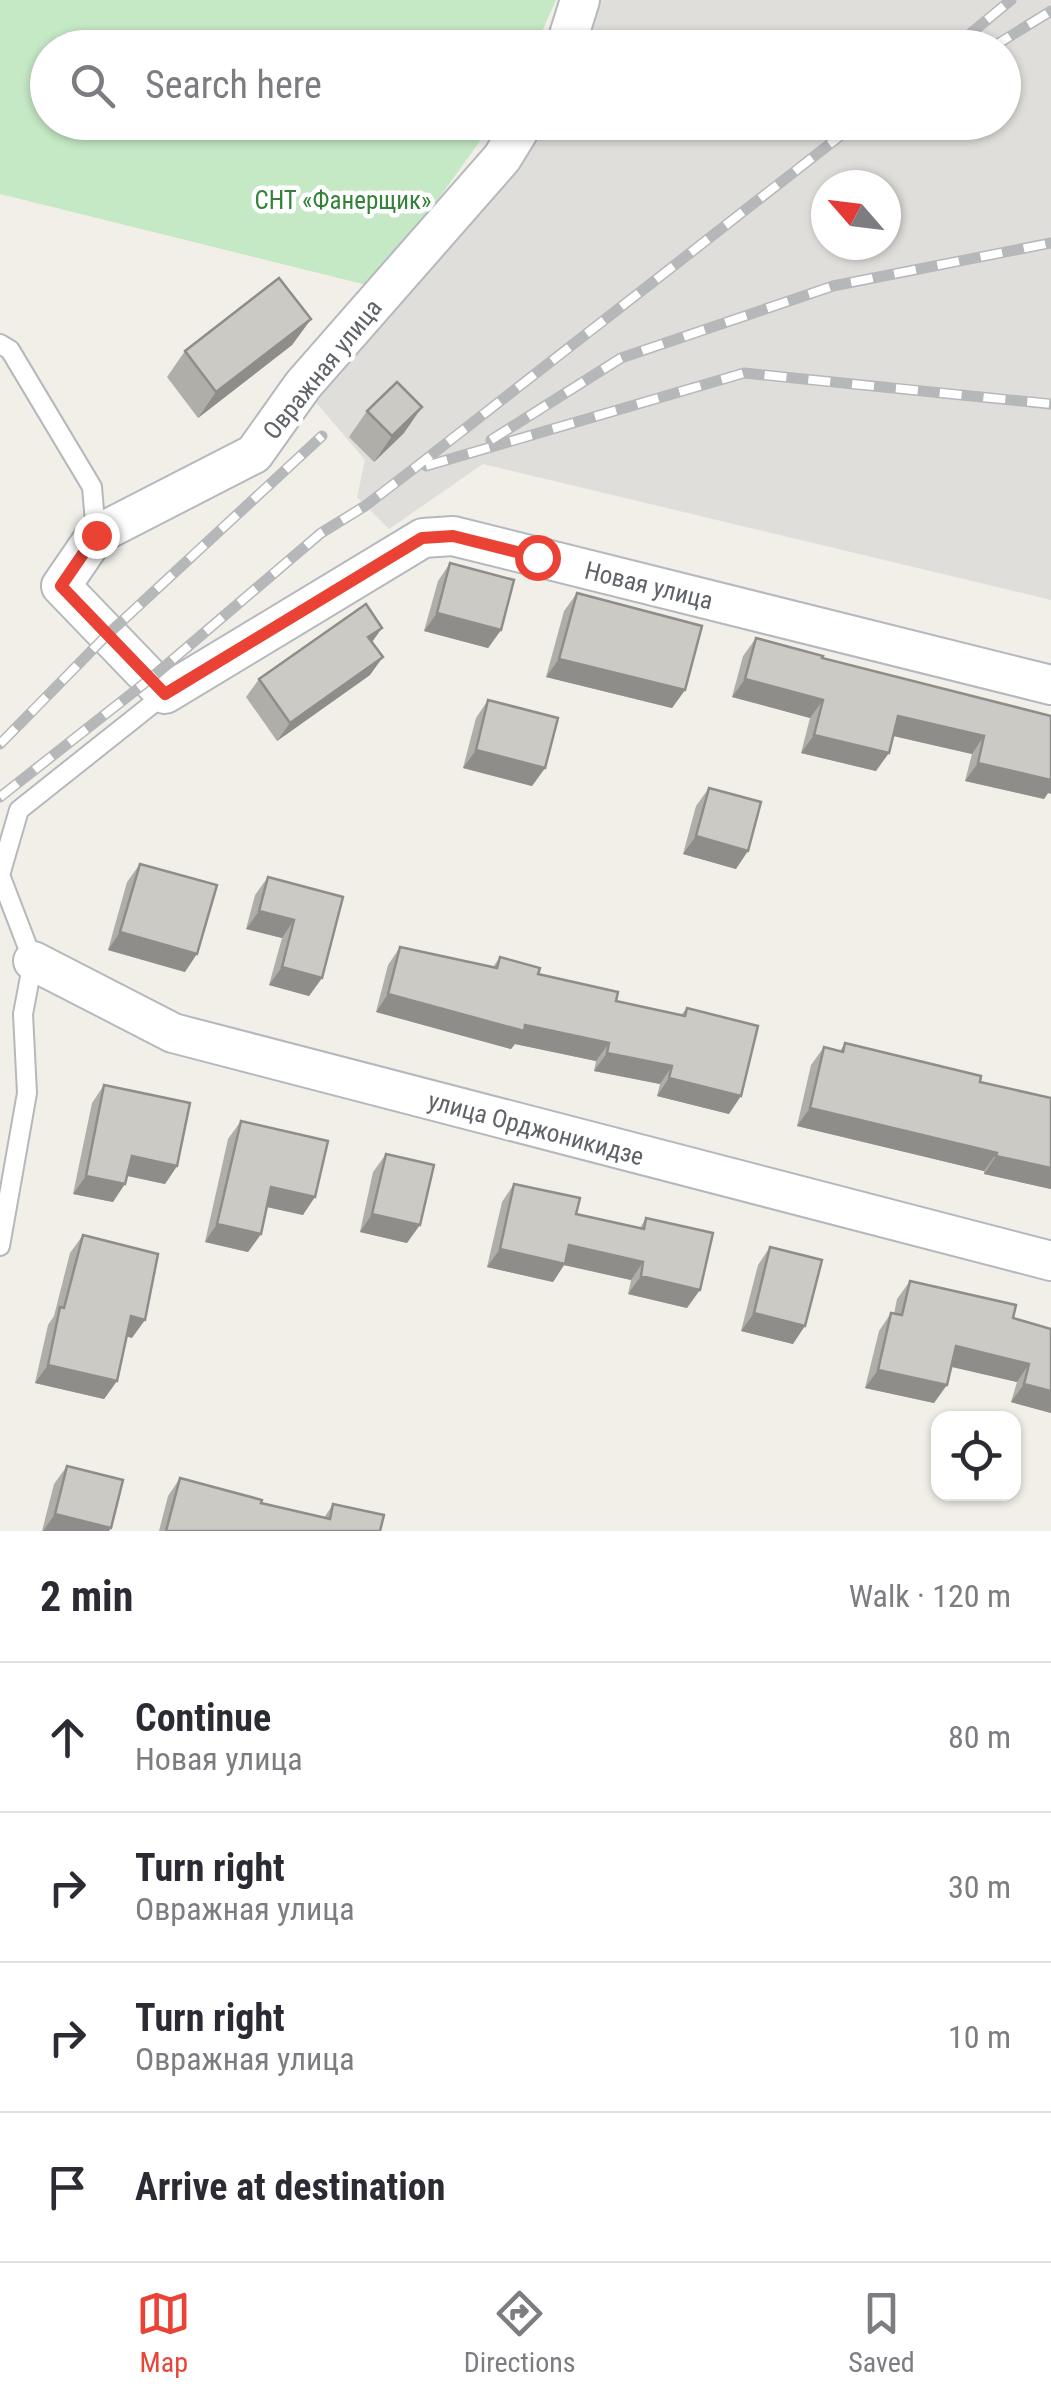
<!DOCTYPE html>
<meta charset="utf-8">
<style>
:root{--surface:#fff;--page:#f7f7f7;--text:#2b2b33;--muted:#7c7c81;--line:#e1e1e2;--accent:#ea4335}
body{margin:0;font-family:"Roboto Condensed",sans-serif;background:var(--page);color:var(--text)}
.controls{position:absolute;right:30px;bottom:30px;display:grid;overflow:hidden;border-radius:20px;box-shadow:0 2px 8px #0004}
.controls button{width:90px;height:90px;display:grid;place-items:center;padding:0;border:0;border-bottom:2px solid var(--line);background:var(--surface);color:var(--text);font:50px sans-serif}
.compass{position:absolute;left:811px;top:170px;width:90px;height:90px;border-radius:50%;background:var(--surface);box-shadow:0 2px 8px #0004;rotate:298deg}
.stop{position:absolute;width:30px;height:30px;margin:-22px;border:8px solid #ea4335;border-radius:50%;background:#fff}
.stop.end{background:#ea4335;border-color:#fff;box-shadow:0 2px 10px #0008}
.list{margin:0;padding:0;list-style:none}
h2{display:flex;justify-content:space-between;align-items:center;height:130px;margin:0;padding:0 40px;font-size:42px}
h2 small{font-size:32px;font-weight:400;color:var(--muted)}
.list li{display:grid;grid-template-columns:65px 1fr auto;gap:30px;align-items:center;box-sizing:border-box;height:150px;padding:0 40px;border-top:2px solid var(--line)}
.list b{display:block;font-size:38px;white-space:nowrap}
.list p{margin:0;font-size:32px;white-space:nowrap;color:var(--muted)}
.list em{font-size:32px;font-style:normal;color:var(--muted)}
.icon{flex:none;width:55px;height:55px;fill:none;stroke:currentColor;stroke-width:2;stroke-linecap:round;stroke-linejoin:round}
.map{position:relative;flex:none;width:1051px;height:1531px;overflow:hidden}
.search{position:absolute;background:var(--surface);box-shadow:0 2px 8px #0004;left:30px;right:30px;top:30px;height:110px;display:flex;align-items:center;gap:25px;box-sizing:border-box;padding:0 35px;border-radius:55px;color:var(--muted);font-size:38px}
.sheet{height:730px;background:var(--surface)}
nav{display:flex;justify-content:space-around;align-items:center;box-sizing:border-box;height:140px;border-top:2px solid var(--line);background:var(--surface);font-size:28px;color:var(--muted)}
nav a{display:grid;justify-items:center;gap:5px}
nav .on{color:var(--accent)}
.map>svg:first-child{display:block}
.industrial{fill:#e0deda;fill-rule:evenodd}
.green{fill:#c5e8c5}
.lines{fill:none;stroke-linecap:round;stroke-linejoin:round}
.lane-casing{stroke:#b5b8bc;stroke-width:22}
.street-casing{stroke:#b5b8bc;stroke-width:42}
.lane{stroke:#fff;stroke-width:18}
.street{stroke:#fff;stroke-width:38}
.rail-casing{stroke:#b6b7b8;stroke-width:11}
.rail{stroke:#fff;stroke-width:8;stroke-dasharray:22;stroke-linecap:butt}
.wall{fill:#afaea9}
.shaded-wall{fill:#8f8d8a}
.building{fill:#cccac5;stroke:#8f8d8a;stroke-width:2.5}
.route{stroke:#ea4335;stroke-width:12}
.labels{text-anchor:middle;stroke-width:9;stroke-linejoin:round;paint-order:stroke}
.park-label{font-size:25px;fill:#348238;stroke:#fff}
.street-label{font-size:25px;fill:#5f6368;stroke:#fff}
</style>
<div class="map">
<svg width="1051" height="1531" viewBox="0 0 1051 1531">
<rect width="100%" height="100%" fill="#f1efe8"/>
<path class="industrial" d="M600,0H1051V600L483,464L389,529L357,497L365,460L309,394L507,177L544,123L1004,122V48L586,47ZM826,185H886V245H826Z"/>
<path class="green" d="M0,0H556L535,47L48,48V122L493,123L375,287L0,194Z"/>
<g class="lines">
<g class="lane-casing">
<g id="lane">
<path d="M0,344L10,350L92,487L96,534"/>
<path d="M0,1246L27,1093L23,1014L33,961L0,875L19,810L165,694"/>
</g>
</g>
<g class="street-casing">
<g id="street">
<path d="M565,48L580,0"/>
<path d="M524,122L502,158L303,385L254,454L96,535L61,586L165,694L423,538L453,536L1051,685"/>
<path d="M33,961L173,1033L1051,1261"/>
</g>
</g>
<use href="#lane" class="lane"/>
<use href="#street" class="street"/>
<g class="rail-casing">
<g id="rail">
<path d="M953,48L1011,0"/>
<path d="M991,48L1051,11"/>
<path d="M491,440L621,358L833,286L1051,243"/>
<path d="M426,466L744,373L1051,404"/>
<path d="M0,744L107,635L322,436"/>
<path d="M0,797L150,679L321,533L365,506L412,470L858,122"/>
</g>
</g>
<use href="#rail" class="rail"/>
</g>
<g class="wall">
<path d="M311,319L292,345L198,418L167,377L185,351Z"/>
<path d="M367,411L404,433L374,462L349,437Z"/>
<path d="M450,563L501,630L488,648L424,631L438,581Z"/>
<path d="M577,593L685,690L672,708L546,677L564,611Z"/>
<path d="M382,628L372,642L370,675L277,741L246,697L259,679Z"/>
<path d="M756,638L822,658L970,696L1048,793L1044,799L965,781L972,754L893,736L876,771L801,753L810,718L732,697L743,656Z"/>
<path d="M488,700L545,768L532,786L463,768L476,718Z"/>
<path d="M709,788L736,869L683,854L696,806Z"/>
<path d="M140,864L185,972L108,950L127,882Z"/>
<path d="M268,877L343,897L322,978L309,996L269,985L282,938L246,929L255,895Z"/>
<path d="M400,947L493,967L500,957L538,974L616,1001L681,1015L687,1008L729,1114L657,1096L660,1084L594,1071L596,1061L515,1044L511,1049L376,1012L388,965Z"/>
<path d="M845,1043L980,1082L1051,1098V1189L984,1174V1171L797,1126L811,1065L824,1047L840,1051Z"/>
<path d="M104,1085L177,1166L165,1184L127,1176L113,1202L73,1194L92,1103Z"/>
<path d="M241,1121L303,1215L267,1207L261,1234L248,1252L205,1242L228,1139Z"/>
<path d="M386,1154L407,1243L360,1232L373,1172Z"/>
<path d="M514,1184L576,1214L640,1228L646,1218L687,1308L628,1294L631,1280L564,1265L553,1282L487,1267L502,1202Z"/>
<path d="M83,1235L132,1338L127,1336L117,1381L104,1399L35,1383L48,1325L54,1316L70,1253Z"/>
<path d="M770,1247L793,1344L741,1331L758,1265Z"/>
<path d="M910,1281L1013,1318L1051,1413L1011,1402L1017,1382L951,1366L934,1403L865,1388L879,1331L891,1313L894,1314L897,1299Z"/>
<path d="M67,1466L109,1531H42L54,1484Z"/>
<path d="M180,1478L261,1503L324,1518L333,1504L380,1531H159L168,1496Z"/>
</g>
<g class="shaded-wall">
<path d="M311,319L292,345L198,418L216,392Z"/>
<path d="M422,407L404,433L374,462L392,436Z"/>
<path d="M437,613L501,630L488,648L424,631Z"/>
<path d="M382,628L369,646L368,637Z"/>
<path d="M383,657L370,675L277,741L290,723Z"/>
<path d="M559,659L685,690L672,708L546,677Z"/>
<path d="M745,679L823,700L810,718L732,697Z"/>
<path d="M898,716L984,736L972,754L885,734Z"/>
<path d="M814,735L889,753L876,771L801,753Z"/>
<path d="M476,750L545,768L532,786L463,768Z"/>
<path d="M978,763L1051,780V794L1048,793L1044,799L965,781Z"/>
<path d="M696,836L748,851L736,869L683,854Z"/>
<path d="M259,911L294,920L282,938L246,929Z"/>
<path d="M120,932L197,954L185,972L108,950Z"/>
<path d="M282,967L322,978L309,996L269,985Z"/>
<path d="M388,994L525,1025L609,1043L596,1061L515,1044L511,1049L376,1012Z"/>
<path d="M607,1053L672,1066L660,1084L594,1071Z"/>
<path d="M669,1078L741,1096L729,1114L657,1096Z"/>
<path d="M810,1108L997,1153L984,1171L797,1126Z"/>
<path d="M132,1156L177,1166L165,1184L119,1174Z"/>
<path d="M996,1156L1051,1168V1189L984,1174Z"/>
<path d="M86,1176L125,1184L113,1202L73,1194Z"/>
<path d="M271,1187L315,1197L303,1215L258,1205Z"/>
<path d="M372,1214L420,1225L407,1243L360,1232Z"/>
<path d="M217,1224L261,1234L248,1252L205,1242Z"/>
<path d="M569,1245L643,1262L631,1280L564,1265L553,1282L487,1267L500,1249Z"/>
<path d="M641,1276L700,1290L687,1308L628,1294Z"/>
<path d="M754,1313L805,1326L793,1344L741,1331Z"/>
<path d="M131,1316L145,1320L132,1338L118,1334Z"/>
<path d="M956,1346L1029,1364L1017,1382L943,1365Z"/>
<path d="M48,1365L117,1381L104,1399L35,1383Z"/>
<path d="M878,1370L947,1385L934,1403L865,1388Z"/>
<path d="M1024,1384L1051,1391V1413L1011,1402Z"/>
<path d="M55,1514L111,1528L109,1531H43Z"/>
</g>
<g class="building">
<path d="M279,278L311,319L216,392L185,351Z"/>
<path d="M397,382L422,407L392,436L367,411Z"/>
<path d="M450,563L514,580L501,630L437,613Z"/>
<path d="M577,593L702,626L685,690L559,659Z"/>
<path d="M366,604L382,628L368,637L383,657L290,723L259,679Z"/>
<path d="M756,638L823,656L822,658L1051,716V780L978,763L984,736L898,716L889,753L814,735L823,700L745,679Z"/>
<path d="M488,700L558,718L545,768L476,750Z"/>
<path d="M709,788L761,802L748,851L696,836Z"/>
<path d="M140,864L217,885L197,954L120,932Z"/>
<path d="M268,877L343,897L322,978L282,967L294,920L259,911Z"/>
<path d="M400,947L497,968L500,957L540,968L538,974L618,992L616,1001L685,1016L687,1008L758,1026L741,1096L669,1078L672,1066L607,1053L609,1043L525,1025L524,1031L388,994Z"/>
<path d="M845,1043L981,1076L980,1082L1051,1098V1168L996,1156L997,1153L810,1108L824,1047L843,1052Z"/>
<path d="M104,1085L190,1103L177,1166L132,1156L125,1184L86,1176Z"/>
<path d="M241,1121L328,1141L315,1197L271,1187L261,1234L217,1224Z"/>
<path d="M386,1154L434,1165L420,1225L372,1214Z"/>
<path d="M514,1184L580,1198L576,1214L644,1229L646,1218L713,1233L700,1290L641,1276L643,1262L569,1245L565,1264L500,1249Z"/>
<path d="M83,1235L158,1254L145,1320L131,1316L117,1381L48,1365L60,1307L64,1308Z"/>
<path d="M770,1247L822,1260L805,1326L754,1313Z"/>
<path d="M910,1281L1016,1305L1013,1318L1051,1329V1391L1024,1384L1029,1364L956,1346L947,1385L878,1370L891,1313L902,1315Z"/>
<path d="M67,1466L123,1480L111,1528L55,1514Z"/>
<path d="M180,1478L262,1500L261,1503L330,1519L333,1504L384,1515L380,1531H166Z"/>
</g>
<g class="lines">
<path class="route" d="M96,535L61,586L165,694L422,538L453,536L537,557"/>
</g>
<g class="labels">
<g class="park-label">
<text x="343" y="209">СНТ «Фанерщик»</text>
</g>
<g class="street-label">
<text transform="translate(322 369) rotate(-51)" y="9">Овражная улица</text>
<text transform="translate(649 585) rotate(14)" y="9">Новая улица</text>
<text transform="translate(536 1128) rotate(15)" y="9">улица Орджоникидзе</text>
</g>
</g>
</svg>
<div class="controls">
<button><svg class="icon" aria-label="locate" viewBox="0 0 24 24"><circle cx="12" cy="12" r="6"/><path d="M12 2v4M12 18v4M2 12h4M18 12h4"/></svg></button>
</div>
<svg class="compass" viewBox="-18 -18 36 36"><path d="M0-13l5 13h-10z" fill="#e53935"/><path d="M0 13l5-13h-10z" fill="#7c7c81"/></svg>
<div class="stop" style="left:537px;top:557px"></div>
<div class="stop end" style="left:96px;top:535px"></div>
<div class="search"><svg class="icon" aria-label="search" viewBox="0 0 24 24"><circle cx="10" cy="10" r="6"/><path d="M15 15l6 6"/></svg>Search here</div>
</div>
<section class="sheet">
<h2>2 min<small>Walk · 120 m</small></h2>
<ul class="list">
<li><svg class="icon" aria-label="ahead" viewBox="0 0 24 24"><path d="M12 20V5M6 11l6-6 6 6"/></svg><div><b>Continue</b><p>Новая улица</p></div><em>80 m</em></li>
<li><svg class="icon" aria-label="right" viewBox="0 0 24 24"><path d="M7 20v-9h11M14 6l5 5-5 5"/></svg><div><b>Turn right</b><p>Овражная улица</p></div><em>30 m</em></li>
<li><svg class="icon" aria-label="right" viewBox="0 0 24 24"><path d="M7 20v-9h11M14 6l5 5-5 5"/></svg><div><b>Turn right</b><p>Овражная улица</p></div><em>10 m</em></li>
<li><svg class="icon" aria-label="arrive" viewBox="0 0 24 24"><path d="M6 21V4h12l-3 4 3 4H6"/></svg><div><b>Arrive at destination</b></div></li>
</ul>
</section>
<nav>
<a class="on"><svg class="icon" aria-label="map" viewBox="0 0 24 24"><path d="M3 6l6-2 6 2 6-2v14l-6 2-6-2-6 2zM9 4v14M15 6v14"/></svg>Map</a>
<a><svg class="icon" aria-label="directions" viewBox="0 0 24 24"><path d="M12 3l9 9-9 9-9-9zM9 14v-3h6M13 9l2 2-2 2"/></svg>Directions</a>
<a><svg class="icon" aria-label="saved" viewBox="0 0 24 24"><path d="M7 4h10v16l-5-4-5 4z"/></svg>Saved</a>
</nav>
